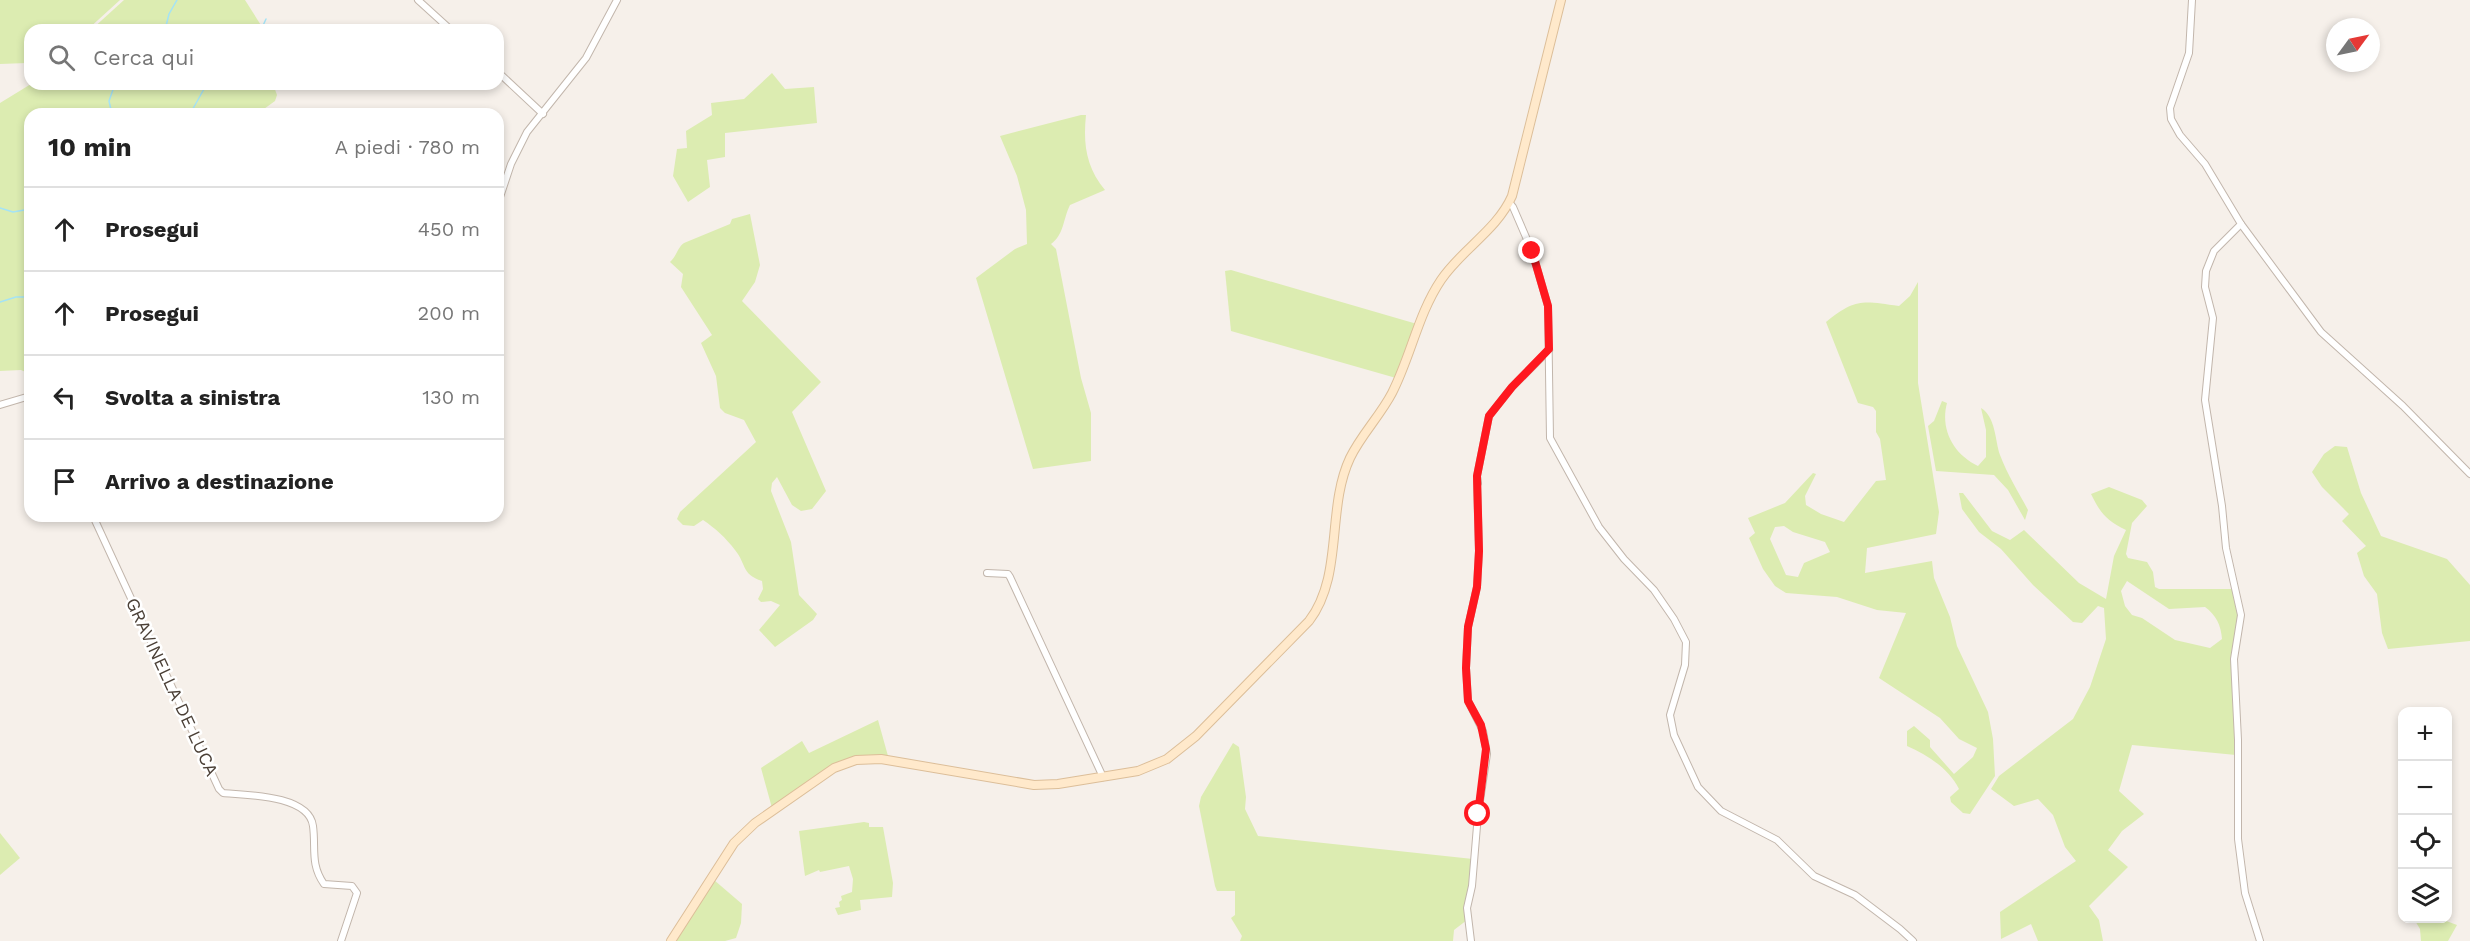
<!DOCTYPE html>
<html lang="it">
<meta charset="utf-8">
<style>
:root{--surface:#fff;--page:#f6f6f6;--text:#222;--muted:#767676;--line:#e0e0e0}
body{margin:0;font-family:"Work Sans",sans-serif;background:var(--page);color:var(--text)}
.controls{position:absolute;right:18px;bottom:18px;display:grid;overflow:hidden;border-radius:12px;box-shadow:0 3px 9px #0003}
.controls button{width:54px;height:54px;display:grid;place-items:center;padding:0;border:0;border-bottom:2px solid var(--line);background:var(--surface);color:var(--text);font:30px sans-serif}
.compass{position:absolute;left:2326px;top:18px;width:54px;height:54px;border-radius:50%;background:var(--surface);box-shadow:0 3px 9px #0003;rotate:57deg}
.stop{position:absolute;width:18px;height:18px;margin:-14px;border:4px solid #ff181f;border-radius:50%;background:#fff}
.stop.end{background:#ff181f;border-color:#fff;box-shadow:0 2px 6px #0008}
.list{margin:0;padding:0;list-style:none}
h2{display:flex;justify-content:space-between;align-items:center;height:78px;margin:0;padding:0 24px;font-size:26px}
h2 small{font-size:20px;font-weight:400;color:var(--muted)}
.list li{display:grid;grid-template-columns:39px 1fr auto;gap:18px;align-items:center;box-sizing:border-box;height:84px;padding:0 24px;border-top:2px solid var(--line)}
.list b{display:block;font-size:22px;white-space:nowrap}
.list em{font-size:20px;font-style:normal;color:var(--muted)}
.icon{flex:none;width:33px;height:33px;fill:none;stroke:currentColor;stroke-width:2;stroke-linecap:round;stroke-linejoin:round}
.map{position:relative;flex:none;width:2470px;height:941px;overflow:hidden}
.search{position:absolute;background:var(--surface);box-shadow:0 3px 9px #0003;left:24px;top:24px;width:480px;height:66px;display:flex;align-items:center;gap:15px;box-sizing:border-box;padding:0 21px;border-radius:18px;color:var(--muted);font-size:22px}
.panel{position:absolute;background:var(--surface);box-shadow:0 3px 9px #0003;left:24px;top:108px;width:480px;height:414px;border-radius:18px}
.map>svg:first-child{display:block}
.green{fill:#dcecb1;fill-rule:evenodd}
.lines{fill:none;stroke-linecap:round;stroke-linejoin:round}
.stream{stroke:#a4e3f6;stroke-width:1.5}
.street-casing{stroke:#c2b6ac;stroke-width:8}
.secondary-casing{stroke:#dcbe99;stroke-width:10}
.street{stroke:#fff;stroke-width:6}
.secondary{stroke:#ffe9cb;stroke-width:8}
.route{stroke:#ff181f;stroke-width:8}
.labels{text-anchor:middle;stroke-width:5;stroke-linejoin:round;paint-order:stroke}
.street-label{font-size:18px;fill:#4b4037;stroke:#fff}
</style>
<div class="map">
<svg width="2470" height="941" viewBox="0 0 2470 941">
<rect width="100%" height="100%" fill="#f6f0ea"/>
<g class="green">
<path d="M0,0H120L87,30H30V66L27,63L0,64Z"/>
<path d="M124,0H245L264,30H91Z"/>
<path d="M772,73L785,89L814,87L817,123L725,133V157L707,160L710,187L688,202L673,176L677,149L687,148L686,131L712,115L711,103L744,99Z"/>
<path d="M31,84H273L277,95L275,101L257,114H30V374L21,370L0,371V103Z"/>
<path d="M1081,115H1086C1083,144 1086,167 1105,190L1070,205C1063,219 1064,235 1051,244L1056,249L1081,378L1091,413V461L1033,469L976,278L1015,249L1027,244L1026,210L1017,176L1000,136Z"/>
<path d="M750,214L760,265L755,282L742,301L821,382L792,412L826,491L812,509L801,511L792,505L777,477L772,483L771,491L791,542L799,595L817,614L813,620L775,647L759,630L780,605L771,601L761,602L758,599L763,589L762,581C741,574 747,565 735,550C726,538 715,528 703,520L694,526L683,525L677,519L680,512L756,442L744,420L725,413L720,408L716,376L701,343L712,335L681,287L683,274L670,262C677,256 677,248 684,243L730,224L732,219Z"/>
<path d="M1231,270L1417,324L1396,378L1231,331L1225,271Z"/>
<path d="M1918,282V383L1939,512L1936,534L1867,548L1865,573L1932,561L1934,578L1950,617L1957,646L1988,712L1993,739L1995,776L1970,814L1963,813L1951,802L1950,797L1959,789C1949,769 1928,755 1907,746V731L1914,726L1930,740V747L1954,774L1973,757L1977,748L1959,739L1940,718L1879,678L1906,613L1877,610L1837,597L1786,593L1775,586L1763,569L1749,538L1755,533L1748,518L1785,503L1813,473L1816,474L1805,496L1806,505L1821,514L1844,522L1876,481L1886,480L1880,439L1876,432V411L1873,407L1858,403L1826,322C1856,298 1862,301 1899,306L1910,296ZM1784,526L1793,532L1825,542L1830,552L1804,563L1798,577L1786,575L1770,539L1775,527Z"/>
<path d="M1942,401L1947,403C1940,429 1953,454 1978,466L1986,457V430L1981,408C1996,417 1995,441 2000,455C2007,474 2019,493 2028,510L2025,520L2008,490L1994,475L1936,471L1928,426L1934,421Z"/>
<path d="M2335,446L2347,447L2361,493L2381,536L2447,559L2470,585V641L2388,649L2382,633L2377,594L2364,576L2357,553L2366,546L2342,521L2349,514L2322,487L2312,472L2324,454Z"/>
<path d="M2109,487L2142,500L2147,506L2132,523L2126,554L2128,558L2147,562L2153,572L2155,587L2159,589H2235L2240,620L2234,644L2236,755L2132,745L2119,791L2144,814L2122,831L2108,850L2128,867L2089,906L2099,920L2103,941H2038L2031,924L2001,939L2000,912L2076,861L2065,847L2053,815L2038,799L2014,806L1991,789L1999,776L2073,719L2090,687L2106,639L2104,608L2098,606L2082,623L2073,622L2033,585L2001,549L1979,532L1962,509L1959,493H1963L1992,531L2010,540L2024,530L2079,583L2106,599L2114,556L2126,530C2106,520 2101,514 2091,494ZM2127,581L2169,609L2205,607C2216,615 2221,625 2222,639L2210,648L2175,640L2142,618L2132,615L2125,606L2121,591Z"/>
<path d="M878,720L888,756C842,749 808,783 772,808L761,768L802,741L809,753Z"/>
<path d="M1233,743L1239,747L1246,797L1245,809L1258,836L1473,859L1467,920L1454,930L1453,941H1240L1242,936L1231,918L1235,915V891H1217L1215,886L1199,806L1201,797Z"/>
<path d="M864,822L869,823V827H883L893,883L892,897L860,900L861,910L838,915L835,908L840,907L839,902L842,900L841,896L852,892L853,879L849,866L820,872L819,870L805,876L799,831Z"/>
<path d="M0,833L20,858L0,875Z"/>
<path d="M714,880L742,904L741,923L736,938L725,941H674Z"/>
<path d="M2414,919H2441L2457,925L2448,941H2421L2420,929Z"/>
</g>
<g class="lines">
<g class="stream">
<path d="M165,30L169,14L177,0"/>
<path d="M261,30L266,19"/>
<path d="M112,114L109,101L115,84"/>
<path d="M190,114L204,89L211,84"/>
<path d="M0,208L13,212L30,209"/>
<path d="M0,302L16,297H30"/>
</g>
<g class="street-casing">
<g id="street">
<path d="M418,0L451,30"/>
<path d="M2192,0L2189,53L2170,108L2171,119L2180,135L2205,164L2241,224L2214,251L2206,271L2205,287L2213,318L2205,400L2222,506L2226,548L2241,615L2234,659L2238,740V839L2245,893L2260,941"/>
<path d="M498,72L543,114"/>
<path d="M1509,202L1513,207L1532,251L1548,306L1550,438L1599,527L1624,559L1654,590L1674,619L1686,642L1685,665L1670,715L1674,735L1698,787L1721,811L1777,840L1814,876L1855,895L1900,929L1913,941"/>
<path d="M498,203L511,164L527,132L586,58L617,0"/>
<path d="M2241,224L2321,332L2403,406L2470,474"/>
<path d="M0,405L30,396"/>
<path d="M1478,483L1477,476L1489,416L1512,387L1549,350"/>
<path d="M93,516L219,789L223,793C246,795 309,795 313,826C316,848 310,864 324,884L352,886L357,893L341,941"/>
<path d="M987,573L1008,574L1010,577L1103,777"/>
<path d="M1471,941L1467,908L1472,886L1478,814L1487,754L1483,731L1468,701L1466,668L1468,627L1477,587L1479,551L1477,481"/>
</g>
</g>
<g class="secondary-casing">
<path id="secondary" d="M671,941L734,843L755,823L834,768L856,760L881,759L1034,785L1058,784L1138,771L1167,759L1196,736L1309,621C1344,575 1326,509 1350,458C1361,435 1380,416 1392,393C1411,356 1418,314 1441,280C1462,249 1497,230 1512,196L1561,0"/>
</g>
<use href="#street" class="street"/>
<use href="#secondary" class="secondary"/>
</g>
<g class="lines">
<path class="route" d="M1478,814L1486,749L1481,725L1468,701L1466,668L1468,627L1477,587L1479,551L1477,476L1489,416L1512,387L1549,349L1548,306L1532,251"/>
</g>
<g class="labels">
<g class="street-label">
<text transform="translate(172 687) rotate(65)" y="6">GRAVINELLA DE LUCA</text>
</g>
</g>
</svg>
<div class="controls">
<button>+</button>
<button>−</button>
<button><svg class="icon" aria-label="locate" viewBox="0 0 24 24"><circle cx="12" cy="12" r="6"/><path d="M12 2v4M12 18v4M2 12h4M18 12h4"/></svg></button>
<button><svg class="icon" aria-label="layers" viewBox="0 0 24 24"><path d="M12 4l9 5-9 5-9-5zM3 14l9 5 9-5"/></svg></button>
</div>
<svg class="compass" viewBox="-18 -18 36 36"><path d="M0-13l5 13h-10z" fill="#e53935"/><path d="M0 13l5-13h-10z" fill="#767676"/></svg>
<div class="stop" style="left:1478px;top:814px"></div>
<div class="stop end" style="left:1532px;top:251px"></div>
<div class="search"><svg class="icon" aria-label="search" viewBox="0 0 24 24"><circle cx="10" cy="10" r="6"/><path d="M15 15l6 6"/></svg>Cerca qui</div>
<section class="panel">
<h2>10 min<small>A piedi · 780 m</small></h2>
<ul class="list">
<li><svg class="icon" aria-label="ahead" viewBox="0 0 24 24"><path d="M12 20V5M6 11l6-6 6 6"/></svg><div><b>Prosegui</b></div><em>450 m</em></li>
<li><svg class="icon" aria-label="ahead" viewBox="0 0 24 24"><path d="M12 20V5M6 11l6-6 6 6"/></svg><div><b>Prosegui</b></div><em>200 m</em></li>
<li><svg class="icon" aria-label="left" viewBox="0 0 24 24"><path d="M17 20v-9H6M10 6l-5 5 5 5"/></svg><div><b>Svolta a sinistra</b></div><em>130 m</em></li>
<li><svg class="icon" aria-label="arrive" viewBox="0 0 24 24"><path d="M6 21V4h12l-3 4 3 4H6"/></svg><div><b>Arrivo a destinazione</b></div></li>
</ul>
</section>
</div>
